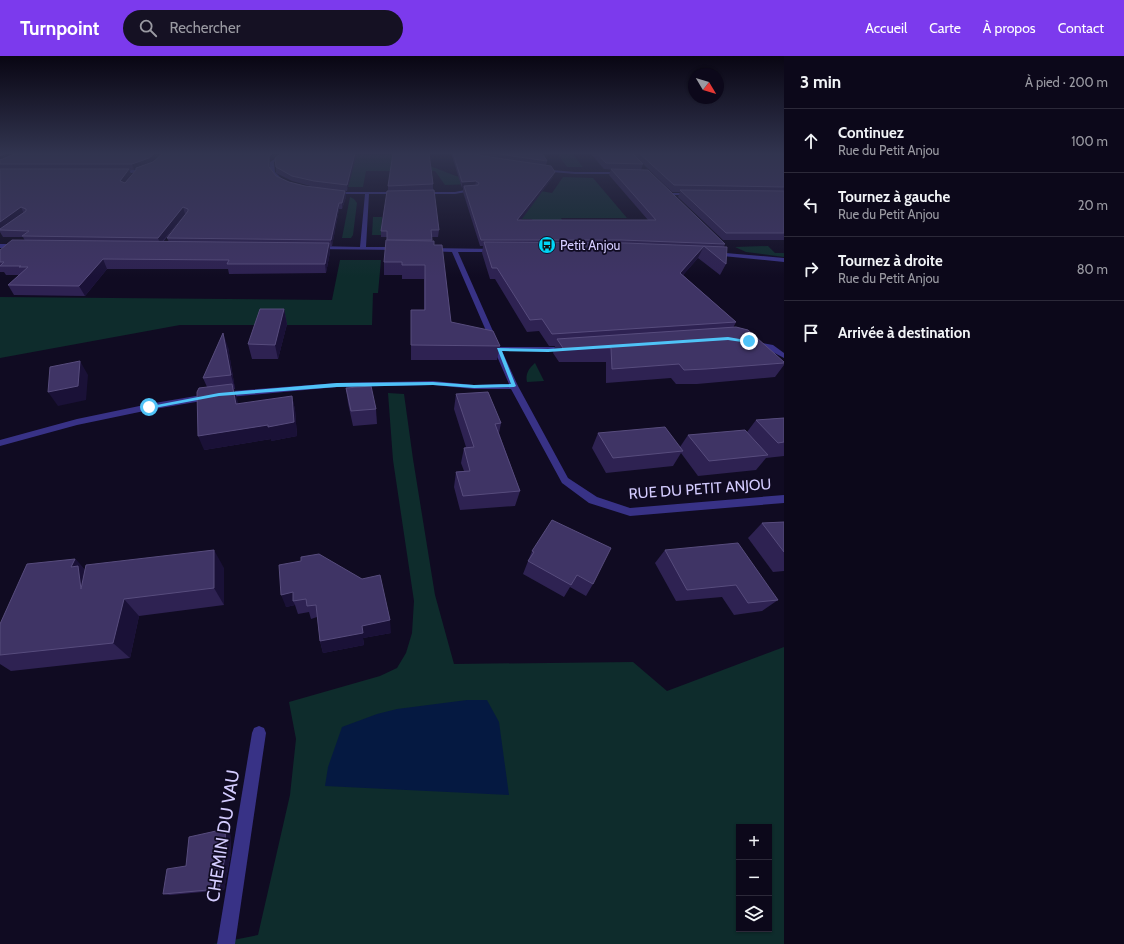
<!DOCTYPE html>
<html lang="fr">
<meta charset="utf-8">
<style>
:root{--surface:#0c081a;--page:#151123;--text:#f1f3f6;--muted:#9a9aa2;--line:#2c2939;--accent:#7c3aed}
body{margin:0;font-family:Cabin,sans-serif;background:var(--page);color:var(--text)}
.controls{position:absolute;right:12px;bottom:12px;display:grid;overflow:hidden;border-radius:0px;box-shadow:0 1px 3px #0004}
.controls button{width:36px;height:36px;display:grid;place-items:center;padding:0;border:0;border-bottom:1px solid var(--line);background:var(--surface);color:var(--text);font:20px sans-serif}
.compass{position:absolute;left:688px;top:12px;width:36px;height:36px;border-radius:50%;background:var(--surface);box-shadow:0 1px 3px #0004;rotate:128deg}
.stop{position:absolute;width:12px;height:12px;margin:-9px;border:3px solid #4fc3f7;border-radius:50%;background:#fff}
.stop.end{background:#4fc3f7;border-color:#fff;box-shadow:0 1px 4px #0008}
.list{margin:0;padding:0;list-style:none}
h2{display:flex;justify-content:space-between;align-items:center;height:52px;margin:0;padding:0 16px;font-size:17px}
h2 small{font-size:13px;font-weight:400;color:var(--muted)}
.list li{display:grid;grid-template-columns:26px 1fr auto;gap:12px;align-items:center;box-sizing:border-box;height:64px;padding:0 16px;border-top:1px solid var(--line)}
.list b{display:block;font-size:15px;white-space:nowrap}
.list p{margin:0;font-size:13px;white-space:nowrap;color:var(--muted)}
.list em{font-size:13px;font-style:normal;color:var(--muted)}
.icon{flex:none;width:22px;height:22px;fill:none;stroke:currentColor;stroke-width:2;stroke-linecap:round;stroke-linejoin:round}
.map{position:relative;flex:none;width:784px;height:888px;overflow:hidden}
header{display:flex;align-items:center;gap:24px;box-sizing:border-box;height:56px;padding:0 20px;background:var(--accent);color:#fff}
header strong{font-size:19px}
nav{display:flex;gap:22px;margin-inline-start:auto;font-size:14px}
.search{width:280px;height:36px;background:var(--page);display:flex;align-items:center;gap:10px;box-sizing:border-box;padding:0 14px;border-radius:22px;color:var(--muted);font-size:15px}
main{display:flex}
aside{flex:1;background:var(--surface)}
.map>svg:first-child{display:block}
.green{fill:#0e2c2c;fill-rule:evenodd}
.water{fill:#051941}
.lines{fill:none;stroke-linecap:round;stroke-linejoin:round}
.street{fill:#383286;fill-rule:evenodd}
.wall{fill:#2e2252;fill-rule:evenodd}
.shaded-wall{fill:#1a1137}
.building{fill:#3f3465;stroke:#574c7d}
.route{fill:#4fc3f7}
.labels{text-anchor:middle;stroke-width:3.5;stroke-linejoin:round;paint-order:stroke}
.far-poi-label{font-size:13px;fill:#d4ccff;stroke:#100b22;text-anchor:start}
.street-label{font-size:15px;fill:#d4ccff;stroke:#100b22}
.near-street-label{font-size:18px;fill:#d4ccff;stroke:#100b22}
</style>
<header>
<strong>Turnpoint</strong>
<div class="search"><svg class="icon" aria-label="search" viewBox="0 0 24 24"><circle cx="10" cy="10" r="6"/><path d="M15 15l6 6"/></svg>Rechercher</div>
<nav><a>Accueil</a><a>Carte</a><a>À propos</a><a>Contact</a></nav>
</header>
<main>
<div class="map">
<svg width="784" height="888" viewBox="0 0 784 888">
<rect width="100%" height="100%" fill="#100b22"/>
<g class="green">
<path d="M557,97H572L583,111H567Z"/>
<path d="M362,98L390,99L417,105L456,120L552,137L563,121L593,122L627,162H561L567,174L537,179L532,163H522L514,141L474,128L445,129L435,115H366L363,131H348L352,116V99Z"/>
<path d="M350,141L354,143L357,147L353,179L351,182H342Z"/>
<path d="M373,161H382L381,179H372Z"/>
<path d="M768,190L775,197H784V201L746,196L735,191Z"/>
<path d="M340,204H381L378,237H373L372,269H180L0,302V241L332,244Z"/>
<path d="M535,307L544,325L527,326C525,318 529,312 535,307Z"/>
<path d="M388,337L404,338L413,403L435,539L454,608L633,606L667,635L784,591V888H213L258,879L290,739L296,683L289,646L380,620L397,612L406,597L412,577L414,545L393,404ZM739,771H769V873H739Z"/>
</g>
<path class="water" d="M467,644H487L499,666L509,739L325,730L328,711L342,671L377,658L397,653Z"/>
<g class="lines">
<g class="street">
<path d="M164,97H168C154,113 138,118 117,118L115,117L143,112L153,106Z"/>
<path d="M284,97H288L274,106L275,116L282,123L280,124C271,121 269,115 270,106Z"/>
<path d="M541,113L575,116H623L625,117L623,118H575L540,115Z"/>
<path d="M475,132L477,134L455,138H422L420,137L422,136H455Z"/>
<path d="M332,136H402L400,138H369L366,191H398L401,193L400,194L314,193V191L316,190L360,191L365,138H330Z"/>
<path d="M670,137H692L694,138L692,139H668Z"/>
<path d="M0,188H18L21,190L18,192H0Z"/>
<path d="M428,192L498,193L499,194L496,196H458L500,291H568L572,293L568,295H502L518,330L568,422L597,441L630,452L784,439V447L630,460L589,447L562,427L511,333H474L433,329L337,331L219,342L149,354L77,369L0,390V384L77,363L149,348L219,336L337,327L433,325L474,329L509,328L452,196L426,195L425,194Z"/>
<path d="M714,196L784,202V206L712,199V197Z"/>
<path d="M752,285L773,289L784,297V302L767,293L752,289Z"/>
<path d="M259,670L264,672L266,677L235,888H217L252,677L254,672Z"/>
</g>
</g>
<g class="wall">
<path d="M0,97H162L152,107L270,105V112L276,120L289,126L305,130L314,131L292,125L276,117V111L282,97H357L347,135H345L346,141L342,153H339L332,190H330V196L326,217L229,218L228,213H107L85,240L14,239L8,229L19,219H6L4,216H0V194L25,185L23,181H3L0,176ZM136,113V114L127,125L131,118L129,114H134ZM185,158H186L167,182L169,186H163Z"/>
<path d="M451,97H542L547,105L546,110L553,121L520,164H648L609,119L611,113L616,114L604,113L590,97H780L784,99V184H723L678,141L680,136H672L641,106L643,108L641,114L725,188L724,191L726,208L720,219L698,202L683,219L736,266L733,272L784,306V309L775,321L697,328H676L671,322L606,327V306H559L553,297L555,290H549L539,275L527,276L495,223H490L482,197L483,190H480L463,136V132H462Z"/>
<path d="M433,128V134L439,174L438,181H432V185L434,189L451,266L500,290L497,304H411V254H424V223H402V219H384V206L387,181H381V175L388,135V130Z"/>
<path d="M284,253L287,268L278,303H252L248,288Z"/>
<path d="M228,291L235,333H234L238,348L292,340L295,354L297,380L271,385V383L204,394L207,331L203,322Z"/>
<path d="M346,332L376,353L377,368L353,370L348,347Z"/>
<path d="M456,338L501,367L499,377L520,435L515,450L460,454L454,431L456,416L464,415L461,407L464,392L466,391L454,353Z"/>
<path d="M784,362V400L766,402L756,414L698,420L681,397L673,410L606,417L592,392L598,377L680,391L688,379L747,376L756,364Z"/>
<path d="M784,466V515L773,516L748,482L762,467Z"/>
<path d="M665,494L778,544L762,555L734,559L722,541L676,545L655,507Z"/>
<path d="M532,495L593,528L586,540L570,531L564,541L523,518Z"/>
<path d="M75,503L85,514L224,512V549L139,560L130,602L11,615L0,608V568Z"/>
<path d="M279,509L391,577L363,582L364,589L323,597L320,585L317,561L311,563L309,556L298,558L295,549L286,551Z"/>
<path d="M225,773L230,775L231,796L224,834L170,839L163,838L186,810Z"/>
</g>
<g class="shaded-wall">
<path d="M6,97H21L0,106V100Z"/>
<path d="M155,97H162L151,108L134,114L132,108Z"/>
<path d="M273,97H282L270,105V117L269,111V100Z"/>
<path d="M355,97H357L347,135V129Z"/>
<path d="M129,113L131,118L123,131L120,125Z"/>
<path d="M555,116L553,121L516,171L517,164Z"/>
<path d="M476,125L475,131L464,130L463,132H462V126Z"/>
<path d="M345,135L346,141L342,153V147Z"/>
<path d="M339,147V153L332,190L331,184Z"/>
<path d="M21,151L24,158L0,174V166Z"/>
<path d="M183,151L185,158L160,188L158,182Z"/>
<path d="M329,187L330,196L326,217L325,208Z"/>
<path d="M704,190L698,202L675,228L680,217Z"/>
<path d="M103,203L107,213L85,240L79,230Z"/>
<path d="M284,253L287,268L278,303L275,289Z"/>
<path d="M223,277L228,291L235,333L231,319Z"/>
<path d="M80,305L88,319L86,344L58,350L48,336Z"/>
<path d="M232,328L237,342L240,362L236,348Z"/>
<path d="M292,340L295,354L297,380L271,385V383L204,394L198,380L268,369Z"/>
<path d="M214,494L224,512V549L214,532Z"/>
<path d="M75,503L92,521L81,533L71,511Z"/>
<path d="M293,536V545L295,549L286,551L281,539Z"/>
<path d="M124,543L139,560L130,602L113,587Z"/>
<path d="M390,564L391,577L363,582L364,589L323,597L320,585L362,570Z"/>
<path d="M225,773L230,775L231,796L224,834L219,833Z"/>
</g>
<g class="building">
<path d="M0,97H6L0,100Z"/>
<path d="M17,97H155L149,102L132,108H0V104Z"/>
<path d="M163,97H273L269,100V111L276,120L289,126L305,130L345,135L342,147H339L331,184L167,182L188,155V153L183,151L158,182L22,180L29,175L0,174V173L26,155V153L21,151L0,166V113H129L120,125L125,127L136,114V112L153,106Z"/>
<path d="M282,97H355L347,129L314,125L292,120L276,111L275,102Z"/>
<path d="M393,97H429L433,128L388,130Z"/>
<path d="M453,97H473L483,100L551,110L555,116L517,164H656L611,113L648,114L725,188L621,184H481L464,130L478,129L479,127L476,125L462,126Z"/>
<path d="M496,97H542L547,105L512,100Z"/>
<path d="M597,97H632L643,108L606,107Z"/>
<path d="M639,97H780L784,99V131L674,129Z"/>
<path d="M434,134L439,174H431L432,184H387V175H381L387,135Z"/>
<path d="M680,134L784,135V177H726Z"/>
<path d="M12,184L329,187L325,208H227L229,204L103,203L79,230L8,229L28,211H19L21,210H0L4,206H0V194Z"/>
<path d="M386,184L434,185V189H442L451,266L493,275L500,290L411,289V254H425V209H402V206H384Z"/>
<path d="M484,186L625,187L727,191L726,208L704,190L680,217L736,266L552,278L542,263L530,264L497,212H492Z"/>
<path d="M260,253H284L275,289L248,288Z"/>
<path d="M736,271L748,274L784,306V307L706,313L684,314L679,308L612,313L611,292H563L557,283Z"/>
<path d="M223,277L231,319L203,322Z"/>
<path d="M80,305L78,330L48,336L50,311Z"/>
<path d="M232,328L236,348L292,340L294,366L268,371V369L198,380L197,336L199,332Z"/>
<path d="M371,330L376,353L351,355L346,332Z"/>
<path d="M488,336L501,367L495,368L520,435L463,440L456,416L470,415L464,392L474,391L456,338Z"/>
<path d="M784,362V386L778,387L756,364Z"/>
<path d="M665,371L683,395L613,402L598,377Z"/>
<path d="M745,374L768,399L709,405L688,379Z"/>
<path d="M552,464L611,492L593,528L577,519L571,529L528,505L534,496L532,495Z"/>
<path d="M784,466V496L762,467Z"/>
<path d="M738,487L778,544L748,547L736,529L687,534L665,494Z"/>
<path d="M214,494V532L124,543L113,587L0,599V568L27,508L75,503L71,511L78,510L81,533L86,509Z"/>
<path d="M319,498L362,523L380,519L390,564L362,570L363,577L320,585L316,549L307,550L306,543L293,545V536L281,539L279,509L301,505V501Z"/>
<path d="M225,773L226,795L219,833L163,838L167,813L186,810L189,781Z"/>
</g>
<linearGradient id="sky" x2="0" y2="1"><stop stop-color="#090613"/><stop offset="0.44" stop-color="#31344f"/><stop offset="1" stop-color="#31344f" stop-opacity="0"/></linearGradient>
<rect width="784" height="221" fill="url(#sky)"/>
<path class="route" d="M728,281L751,285L749,287L728,284L548,296L502,295L516,330L514,331L474,332L433,329L337,331L219,340L149,353L146,351L219,337L337,327L433,326L474,329L511,328L497,292L548,293Z"/>
<defs>
<g id="bus-disc" transform="scale(0.9)"><circle r="9.5" fill="#00d5f7" stroke="#100b22"/><path d="M-5-6H5V4H4V6H2V4H-2V6H-4V4H-5ZM-3.5-4V0h7V-4ZM-3.5 1.2v1.5H-2V1.2ZM2 1.2v1.5H3.5V1.2Z" fill="#111"/></g>
</defs>
<g fill-rule="evenodd">
<use href="#bus-disc" x="547" y="189"/>
</g>
<g class="labels">
<g class="far-poi-label">
<text x="560" y="194">Petit Anjou</text>
</g>
<g class="street-label">
<text transform="translate(700 433) rotate(-4)" y="5">RUE DU PETIT ANJOU</text>
</g>
<g class="near-street-label">
<text transform="translate(223 780) rotate(-81)" y="6">CHEMIN DU VAU</text>
</g>
</g>
</svg>
<div class="controls">
<button>+</button>
<button>−</button>
<button><svg class="icon" aria-label="layers" viewBox="0 0 24 24"><path d="M12 4l9 5-9 5-9-5zM3 14l9 5 9-5"/></svg></button>
</div>
<svg class="compass" viewBox="-18 -18 36 36"><path d="M0-13l5 13h-10z" fill="#e53935"/><path d="M0 13l5-13h-10z" fill="#9a9aa2"/></svg>
<div class="stop" style="left:149px;top:351px"></div>
<div class="stop end" style="left:749px;top:285px"></div>
</div>
<aside>
<h2>3 min<small>À pied · 200 m</small></h2>
<ul class="list">
<li><svg class="icon" aria-label="ahead" viewBox="0 0 24 24"><path d="M12 20V5M6 11l6-6 6 6"/></svg><div><b>Continuez</b><p>Rue du Petit Anjou</p></div><em>100 m</em></li>
<li><svg class="icon" aria-label="left" viewBox="0 0 24 24"><path d="M17 20v-9H6M10 6l-5 5 5 5"/></svg><div><b>Tournez à gauche</b><p>Rue du Petit Anjou</p></div><em>20 m</em></li>
<li><svg class="icon" aria-label="right" viewBox="0 0 24 24"><path d="M7 20v-9h11M14 6l5 5-5 5"/></svg><div><b>Tournez à droite</b><p>Rue du Petit Anjou</p></div><em>80 m</em></li>
<li><svg class="icon" aria-label="arrive" viewBox="0 0 24 24"><path d="M6 21V4h12l-3 4 3 4H6"/></svg><div><b>Arrivée à destination</b></div></li>
</ul>
</aside>
</main>
